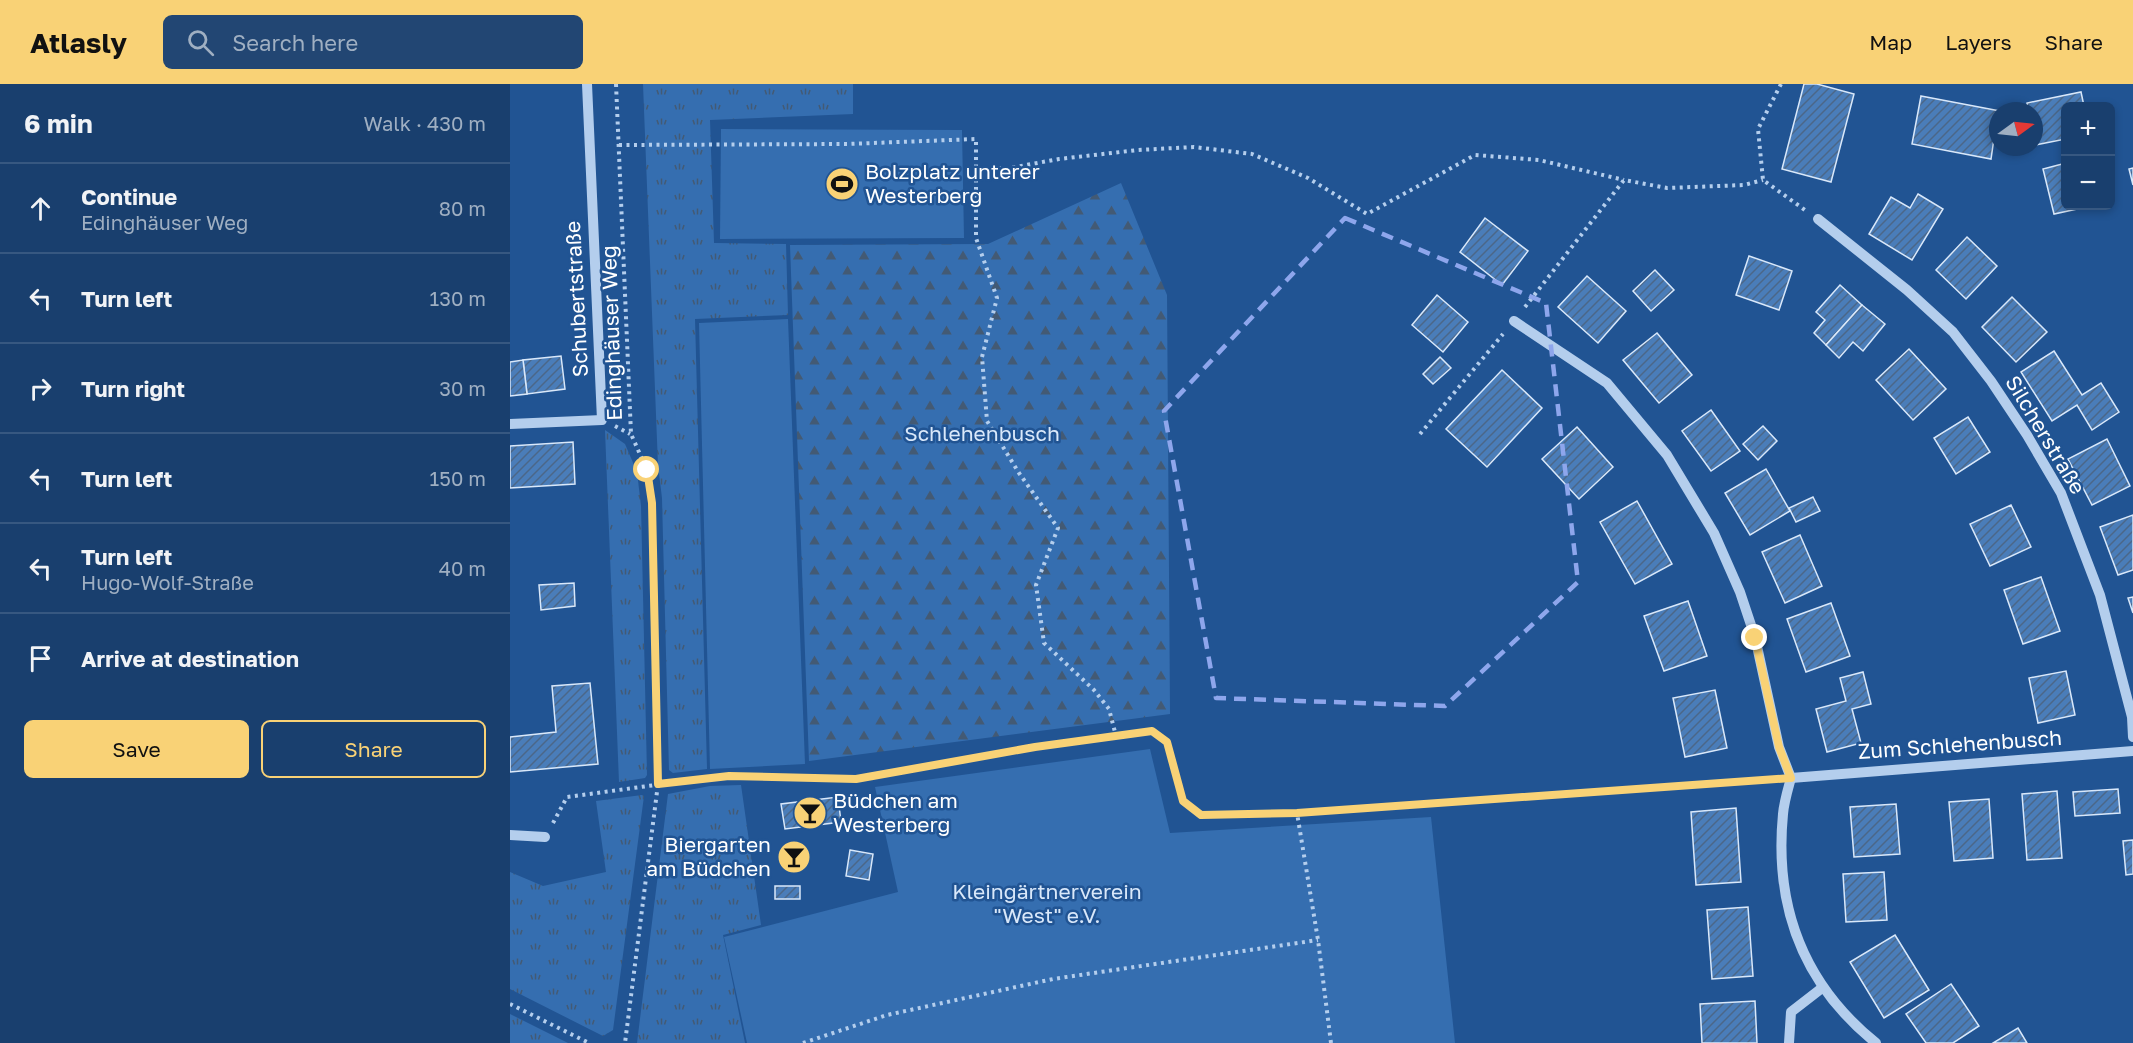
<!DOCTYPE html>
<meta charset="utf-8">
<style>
:root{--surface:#193f6e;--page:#224673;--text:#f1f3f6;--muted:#9fafc2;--line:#375881;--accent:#f9d276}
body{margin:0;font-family:"Golos Text",sans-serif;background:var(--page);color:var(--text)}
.controls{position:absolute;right:18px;top:18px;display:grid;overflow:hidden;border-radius:9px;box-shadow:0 3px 9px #0003}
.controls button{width:54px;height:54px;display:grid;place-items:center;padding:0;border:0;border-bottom:2px solid var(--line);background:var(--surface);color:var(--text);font:30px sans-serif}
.compass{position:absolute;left:1479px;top:18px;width:54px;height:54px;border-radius:50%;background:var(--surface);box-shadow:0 3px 9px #0003;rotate:75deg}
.stop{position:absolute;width:18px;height:18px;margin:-14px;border:4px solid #f9d276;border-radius:50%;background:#fff}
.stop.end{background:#f9d276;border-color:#fff;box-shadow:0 2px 6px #0008}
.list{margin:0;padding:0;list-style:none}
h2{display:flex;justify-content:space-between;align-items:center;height:78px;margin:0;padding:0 24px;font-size:26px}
h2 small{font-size:20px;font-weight:400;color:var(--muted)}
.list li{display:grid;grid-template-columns:39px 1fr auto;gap:18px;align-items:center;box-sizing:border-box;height:90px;padding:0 24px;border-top:2px solid var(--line)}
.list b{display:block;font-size:22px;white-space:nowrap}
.list p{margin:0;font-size:20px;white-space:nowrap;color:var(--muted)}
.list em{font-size:20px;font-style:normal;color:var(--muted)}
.actions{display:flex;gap:12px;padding:18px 24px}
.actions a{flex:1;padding:14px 0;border:2px solid var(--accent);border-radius:9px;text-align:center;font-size:21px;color:var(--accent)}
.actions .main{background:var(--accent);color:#111}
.icon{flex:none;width:33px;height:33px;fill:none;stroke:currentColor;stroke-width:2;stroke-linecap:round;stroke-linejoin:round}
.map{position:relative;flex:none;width:1623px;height:959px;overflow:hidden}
header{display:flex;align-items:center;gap:36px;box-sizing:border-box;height:84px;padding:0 30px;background:var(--accent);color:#111}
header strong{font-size:28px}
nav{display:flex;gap:33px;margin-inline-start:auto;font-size:21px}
.search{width:420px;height:54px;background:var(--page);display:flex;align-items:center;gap:15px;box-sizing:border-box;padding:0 21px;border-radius:9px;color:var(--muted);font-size:22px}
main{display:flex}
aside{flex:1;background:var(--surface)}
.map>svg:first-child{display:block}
.grass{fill:url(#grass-tufts)}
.forest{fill:url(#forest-firs)}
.garden{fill:#356eb0}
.building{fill:url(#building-hatch);stroke:#d9e8fa;stroke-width:1.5}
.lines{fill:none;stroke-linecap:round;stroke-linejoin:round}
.path{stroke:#b4ceed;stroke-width:4;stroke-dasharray:3 4.5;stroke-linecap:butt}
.minor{stroke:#b4ceed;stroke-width:10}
.route{stroke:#f9d276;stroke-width:8}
.marked{fill:none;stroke:#8ea6ec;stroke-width:4.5;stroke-dasharray:12 8;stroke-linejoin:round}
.labels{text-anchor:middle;stroke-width:5;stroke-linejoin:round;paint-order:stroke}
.poi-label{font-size:21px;fill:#fff;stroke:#215493;text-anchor:start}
.street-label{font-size:21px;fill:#fff;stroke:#215493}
.park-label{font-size:21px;fill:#d9e8fa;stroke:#215493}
</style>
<header>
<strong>Atlasly</strong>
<div class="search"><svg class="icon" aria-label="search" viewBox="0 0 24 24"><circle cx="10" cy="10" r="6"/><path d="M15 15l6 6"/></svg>Search here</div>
<nav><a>Map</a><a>Layers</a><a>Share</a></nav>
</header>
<main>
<aside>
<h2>6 min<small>Walk · 430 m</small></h2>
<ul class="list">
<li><svg class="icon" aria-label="ahead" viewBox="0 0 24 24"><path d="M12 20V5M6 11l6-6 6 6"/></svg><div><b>Continue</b><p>Edinghäuser Weg</p></div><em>80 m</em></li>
<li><svg class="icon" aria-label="left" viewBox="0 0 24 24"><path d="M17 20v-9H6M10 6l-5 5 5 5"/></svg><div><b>Turn left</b></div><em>130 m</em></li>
<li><svg class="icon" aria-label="right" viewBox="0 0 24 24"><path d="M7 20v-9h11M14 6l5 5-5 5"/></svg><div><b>Turn right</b></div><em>30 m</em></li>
<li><svg class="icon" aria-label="left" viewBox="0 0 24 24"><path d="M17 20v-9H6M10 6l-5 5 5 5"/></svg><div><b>Turn left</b></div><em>150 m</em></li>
<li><svg class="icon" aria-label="left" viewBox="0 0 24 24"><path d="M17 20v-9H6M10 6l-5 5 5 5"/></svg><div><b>Turn left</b><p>Hugo-Wolf-Straße</p></div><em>40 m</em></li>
<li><svg class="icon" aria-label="arrive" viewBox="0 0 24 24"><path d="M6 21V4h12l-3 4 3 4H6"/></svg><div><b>Arrive at destination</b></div></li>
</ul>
<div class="actions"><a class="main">Save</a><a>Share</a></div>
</aside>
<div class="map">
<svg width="1623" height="959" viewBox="0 0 1623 959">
<defs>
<pattern id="grass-tufts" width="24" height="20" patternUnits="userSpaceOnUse" patternTransform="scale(1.5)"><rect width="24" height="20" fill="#356eb0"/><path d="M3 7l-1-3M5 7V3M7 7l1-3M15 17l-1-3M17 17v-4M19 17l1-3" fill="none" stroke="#435a74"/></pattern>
<pattern id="forest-firs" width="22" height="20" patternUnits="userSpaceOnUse" patternTransform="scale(1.5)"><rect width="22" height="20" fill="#356eb0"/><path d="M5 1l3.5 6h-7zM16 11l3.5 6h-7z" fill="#435a74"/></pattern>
<pattern id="building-hatch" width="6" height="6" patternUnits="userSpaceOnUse" patternTransform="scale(1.5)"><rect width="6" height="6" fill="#4a7db9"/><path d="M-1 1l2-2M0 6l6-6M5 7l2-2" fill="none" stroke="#4b6788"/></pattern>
</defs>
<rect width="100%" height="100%" fill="#215493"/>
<g class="grass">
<path d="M133,0H343V30L200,36L204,159L276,160L278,231L185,235L197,685L163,689L159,686L152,414L148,381Z"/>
<path d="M95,346L115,360L127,388L131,422L137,691L135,694L109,698Z"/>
<path d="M231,701L251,841L213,851L235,959H127L158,710L200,702Z"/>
<path d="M132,711L134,712L103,946L93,952L0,905V788L33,802L96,788L86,717Z"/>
<path d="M0,930L58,959H0Z"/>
</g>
<path class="forest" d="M611,99L657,211L660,630L299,677L280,161L478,160Z"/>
<g class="garden">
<path d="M211,45L452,46L454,154L210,155Z"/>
<path d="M278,235L295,680L200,685L189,239Z"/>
<path d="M640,665L660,749L921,733L945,959H237L214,853L388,808L365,703Z"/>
</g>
<g class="building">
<path d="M1294,0H1307L1344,10L1321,98L1272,85Z"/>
<path d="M1571,8L1574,22H1556V55L1525,61L1524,27H1518L1517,19Z"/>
<path d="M1411,12L1490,27H1488L1481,75L1402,60Z"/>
<path d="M1556,79V122H1581L1544,130L1533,85Z"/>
<path d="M1623,84V101L1619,85Z"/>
<path d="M1408,110L1433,125L1402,176L1359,150L1381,113L1400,124Z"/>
<path d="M975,134L1018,167L992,201L950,168Z"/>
<path d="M1457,153L1487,182L1456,215L1426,186Z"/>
<path d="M1239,172L1282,187L1269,226L1226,211Z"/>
<path d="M1145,186L1164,206L1141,227L1123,207Z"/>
<path d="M1077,192L1116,227L1088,259L1048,223Z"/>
<path d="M1330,201L1352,221L1316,261L1304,249L1315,236L1306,228Z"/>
<path d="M927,211L958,238L933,268L902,241Z"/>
<path d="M1502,213L1537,248L1506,278L1472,243Z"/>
<path d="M1352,221L1375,240L1353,267L1343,258L1329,274L1316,261Z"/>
<path d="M1147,249L1182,291L1149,319L1113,276Z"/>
<path d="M1399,265L1436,305L1403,336L1366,296Z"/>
<path d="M1544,267L1572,311L1591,299L1609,328L1582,346L1567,321L1542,337L1511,288Z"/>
<path d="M51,272L55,305L17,310L13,276Z"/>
<path d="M930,273L941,284L923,300L913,290Z"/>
<path d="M13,276L17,310L0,312V278Z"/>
<path d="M992,286L1032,324L977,383L936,345Z"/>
<path d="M1201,326L1230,367L1201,387L1172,347Z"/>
<path d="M1458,333L1480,368L1446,390L1424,354Z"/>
<path d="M1253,342L1267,357L1248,376L1233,360Z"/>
<path d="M1067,343L1103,383L1069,415L1032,375Z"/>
<path d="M1597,355L1620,402L1582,421L1558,375Z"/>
<path d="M63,358L65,400L0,404V362Z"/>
<path d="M1256,385L1280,427L1240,451L1215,409Z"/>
<path d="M1303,413L1310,427L1286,438L1279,424Z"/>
<path d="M1127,417L1162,480L1125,500L1090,438Z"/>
<path d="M1501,421L1521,463L1480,482L1460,440Z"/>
<path d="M1623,431V486L1608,491L1590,443Z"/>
<path d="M1290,451L1312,502L1275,519L1252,468Z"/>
<path d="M1531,493L1550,547L1513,560L1494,506Z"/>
<path d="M64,499L65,522L31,526L29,501Z"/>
<path d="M1623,513V529L1618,514Z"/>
<path d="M1178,517L1197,572L1154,587L1134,532Z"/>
<path d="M1321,519L1340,572L1296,588L1277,535Z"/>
<path d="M1556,587L1565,631L1528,639L1519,594Z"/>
<path d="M1353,588L1361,620L1342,625L1351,659L1317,668L1306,625L1336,617L1330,594Z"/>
<path d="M80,599L88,680L0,688V653L46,648L42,602Z"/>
<path d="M1205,606L1217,664L1175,673L1163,614Z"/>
<path d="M1608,705L1610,729L1565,732L1563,708Z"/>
<path d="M1547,707L1552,774L1517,776L1512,710Z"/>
<path d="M328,713L331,738L275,745L271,720Z"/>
<path d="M1479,715L1483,774L1444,777L1439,718Z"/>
<path d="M1386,720L1390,770L1344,773L1340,723Z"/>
<path d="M1226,724L1231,798L1186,801L1181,728Z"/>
<path d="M1623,756V790L1616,791L1613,757Z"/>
<path d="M340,766L363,770L359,796L336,792Z"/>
<path d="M1374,788L1377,836L1336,838L1333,790Z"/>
<rect x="265" y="802" width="25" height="13"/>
<path d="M1238,823L1243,892L1202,895L1197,826Z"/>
<path d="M1385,851L1419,906L1374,934L1340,878Z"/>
<path d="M1441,900L1469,942L1443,959H1416L1396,930Z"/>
<path d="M1245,917L1247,959H1192L1190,920Z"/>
<path d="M1508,944L1517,959H1483Z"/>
</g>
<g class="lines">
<g class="path">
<path d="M106,0L121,350L137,386L142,419L148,700L115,959"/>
<path d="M1271,0L1248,45L1253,96L1295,126"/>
<path d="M109,61L337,60L466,55V154L487,214L472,273L477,337L509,389L548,444L526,501L534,559L584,606L599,625L606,652"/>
<path d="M465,84H500L549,75L628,66L684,63L742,70L798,94L857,130L965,71L1029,76L1114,96"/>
<path d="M1015,223L1114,96L1157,104L1234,101L1253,96"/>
<path d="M105,342L120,350"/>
<path d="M910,350L993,250"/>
<path d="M43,739L57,713L219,691L347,695L525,663L642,647L657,658L673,717L691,731L787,729"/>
<path d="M0,920L79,959"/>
<path d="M293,959L377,931L543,895L808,856"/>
<path d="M821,959L808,856L787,729L1263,695"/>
</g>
<g class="minor">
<path d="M1308,135L1397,206L1443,248L1481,297L1517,351L1551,409L1590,511L1622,633L1623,653"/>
<path d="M1004,237L1097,299L1157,371L1204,449L1230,508L1245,553L1269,663L1281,694"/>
<path d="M0,340L92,336L77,0"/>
<path d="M1281,694L1623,667"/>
<path d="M1281,694C1278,705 1274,718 1273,730C1264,823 1293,900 1366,959"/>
<path d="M0,751L35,753"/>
<path d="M1279,959L1281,928L1312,904"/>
</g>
</g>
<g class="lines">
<path class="route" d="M137,386L142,419L148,700L219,692L346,695L525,663L642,647L657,658L673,717L691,731L787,729L1281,694L1269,663L1245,554"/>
</g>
<path class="marked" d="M835,134L1036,219L1068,498L935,622L706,614L654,327Z"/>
<defs>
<g id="stadium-disc" transform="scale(1.725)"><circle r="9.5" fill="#f9d276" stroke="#215493"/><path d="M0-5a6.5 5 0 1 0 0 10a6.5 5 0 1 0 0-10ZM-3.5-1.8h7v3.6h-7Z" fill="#111"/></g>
<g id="bar-disc" transform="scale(1.725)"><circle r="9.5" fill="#f9d276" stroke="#215493"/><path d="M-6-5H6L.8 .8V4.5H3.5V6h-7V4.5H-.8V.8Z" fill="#111"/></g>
</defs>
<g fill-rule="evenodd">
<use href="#stadium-disc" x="332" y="100"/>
<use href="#bar-disc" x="300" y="729"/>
<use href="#bar-disc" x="284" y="773"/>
</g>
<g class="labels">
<g class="poi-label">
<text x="355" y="95">Bolzplatz unterer<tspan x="355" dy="24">Westerberg</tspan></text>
<text x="323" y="724">Büdchen am<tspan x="323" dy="24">Westerberg</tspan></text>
<text x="261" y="768" text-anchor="end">Biergarten<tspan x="261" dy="24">am Büdchen</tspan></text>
</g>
<g class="street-label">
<text transform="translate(67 215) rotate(-93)" y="7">Schubertstraße</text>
<text transform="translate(102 249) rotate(-92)" y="7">Edinghäuser Weg</text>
<text transform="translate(1535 351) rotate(59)" y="7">Silcherstraße</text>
<text transform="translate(1450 661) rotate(-4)" y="7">Zum Schlehenbusch</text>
</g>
<g class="park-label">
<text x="472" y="357">Schlehenbusch</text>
<text x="537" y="815">Kleingärtnerverein<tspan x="537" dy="24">"West" e.V.</tspan></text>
</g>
</g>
</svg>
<div class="controls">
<button>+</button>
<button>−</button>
</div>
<svg class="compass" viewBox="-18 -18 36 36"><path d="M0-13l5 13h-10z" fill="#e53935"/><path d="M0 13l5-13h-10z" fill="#9fafc2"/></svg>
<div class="stop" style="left:137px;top:386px"></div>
<div class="stop end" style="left:1245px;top:554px"></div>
</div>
</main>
